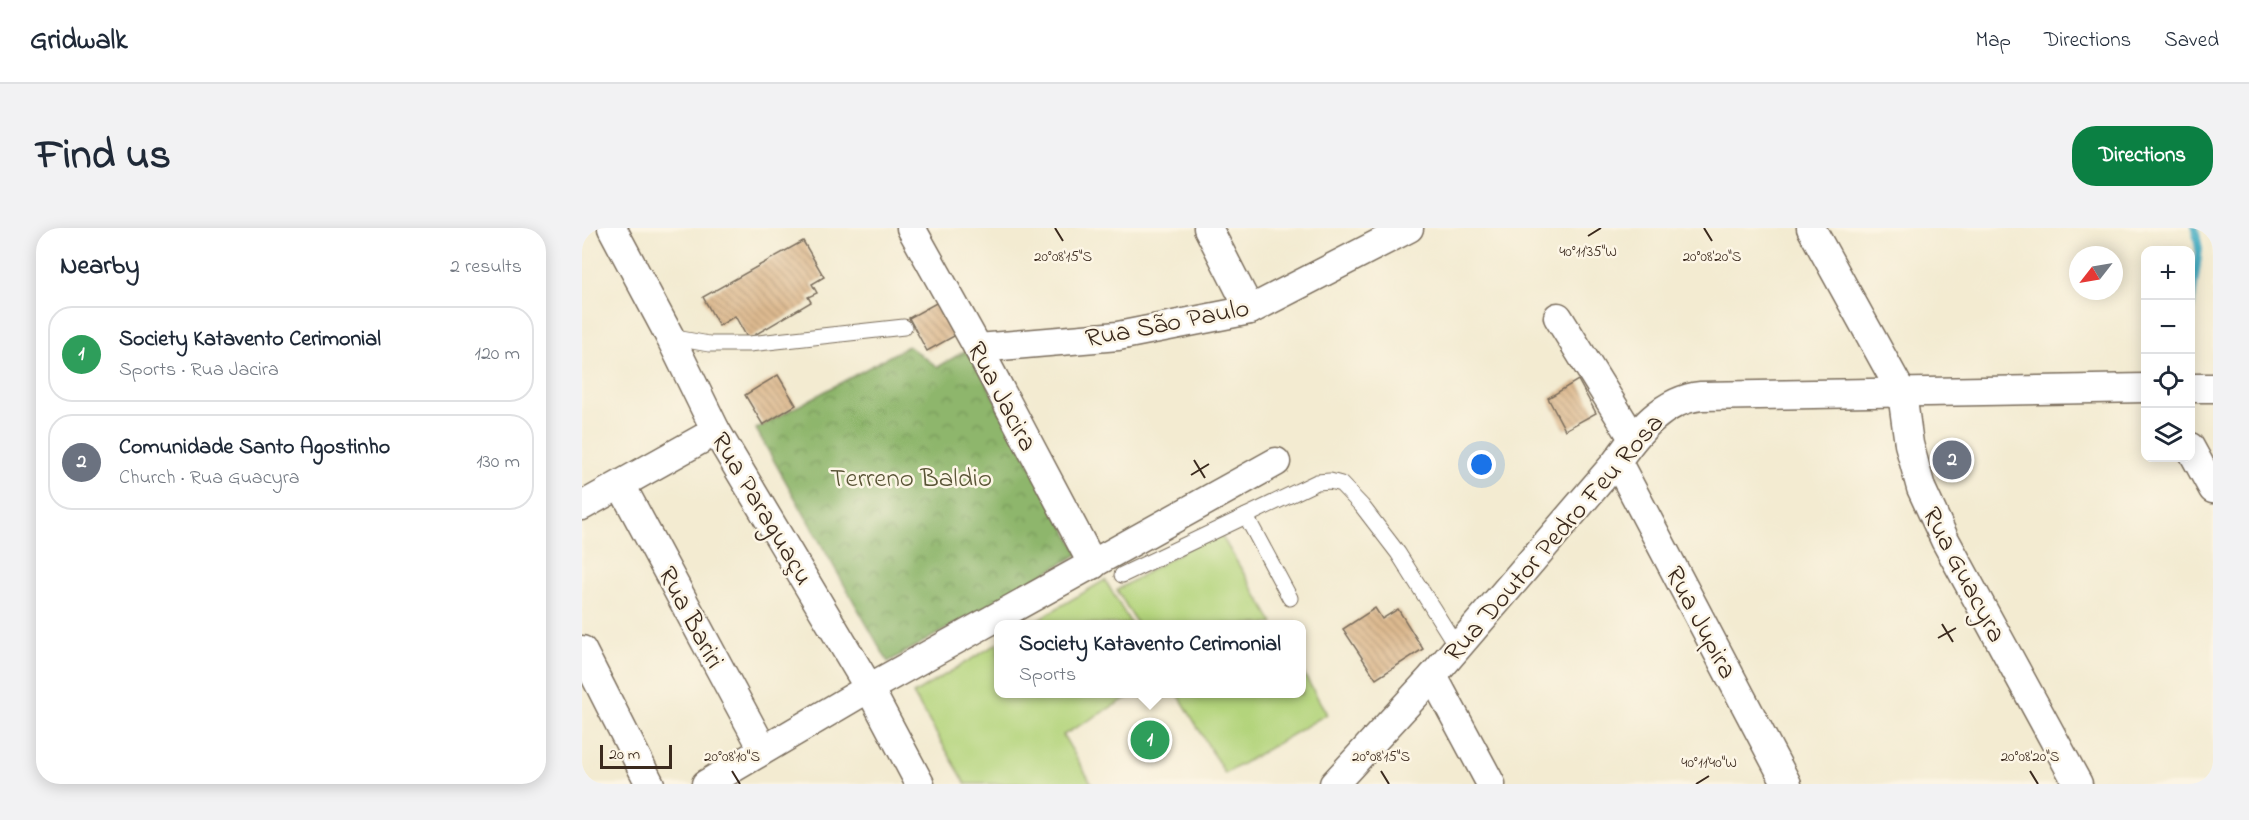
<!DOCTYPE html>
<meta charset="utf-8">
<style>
:root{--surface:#fff;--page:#f2f2f3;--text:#1f2937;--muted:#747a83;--line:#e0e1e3;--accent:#0b8043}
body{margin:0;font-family:"Indie Flower",sans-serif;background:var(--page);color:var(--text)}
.controls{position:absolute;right:18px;top:18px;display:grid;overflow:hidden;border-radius:12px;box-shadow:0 3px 15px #0003}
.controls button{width:54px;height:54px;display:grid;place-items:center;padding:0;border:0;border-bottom:2px solid var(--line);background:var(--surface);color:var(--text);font:30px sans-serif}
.compass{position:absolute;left:1487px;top:18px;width:54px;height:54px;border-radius:50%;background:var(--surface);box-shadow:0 3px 15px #0003;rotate:239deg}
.scale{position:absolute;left:18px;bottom:15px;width:72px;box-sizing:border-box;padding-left:6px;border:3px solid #3b2a1e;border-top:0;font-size:16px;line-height:21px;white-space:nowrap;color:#3b2a1e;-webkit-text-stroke:4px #fcf5e5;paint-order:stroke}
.you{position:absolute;left:900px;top:237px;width:21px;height:21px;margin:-15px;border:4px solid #fff;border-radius:50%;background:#1a73e8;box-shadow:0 0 0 9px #1a73e833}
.badge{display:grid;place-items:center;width:39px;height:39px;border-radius:50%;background:var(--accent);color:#fff;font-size:20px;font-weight:700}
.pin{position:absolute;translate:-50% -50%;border:3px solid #fff;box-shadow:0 2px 6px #0006}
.popup{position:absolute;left:412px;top:392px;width:312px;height:78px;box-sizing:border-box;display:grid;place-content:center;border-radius:12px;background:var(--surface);filter:drop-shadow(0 2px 4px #0005);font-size:20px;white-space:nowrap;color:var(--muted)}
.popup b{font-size:22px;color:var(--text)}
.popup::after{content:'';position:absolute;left:50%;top:100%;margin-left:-12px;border:12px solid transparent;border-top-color:var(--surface)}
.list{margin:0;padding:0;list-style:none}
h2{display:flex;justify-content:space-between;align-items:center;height:78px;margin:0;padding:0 24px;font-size:26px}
h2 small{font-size:20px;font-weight:400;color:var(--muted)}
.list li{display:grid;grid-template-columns:39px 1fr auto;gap:18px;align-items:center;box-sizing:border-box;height:96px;margin:0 12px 12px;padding:0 12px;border:2px solid var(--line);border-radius:24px}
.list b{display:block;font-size:22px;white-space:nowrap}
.list p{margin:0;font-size:20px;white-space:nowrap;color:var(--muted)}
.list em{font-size:20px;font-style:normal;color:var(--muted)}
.icon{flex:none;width:33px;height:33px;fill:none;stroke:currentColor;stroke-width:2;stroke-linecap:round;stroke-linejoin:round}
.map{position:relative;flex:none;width:1631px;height:556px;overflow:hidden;border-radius:24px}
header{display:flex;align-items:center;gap:36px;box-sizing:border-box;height:84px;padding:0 30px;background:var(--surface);border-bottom:2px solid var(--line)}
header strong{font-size:28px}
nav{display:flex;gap:33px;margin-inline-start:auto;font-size:21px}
.intro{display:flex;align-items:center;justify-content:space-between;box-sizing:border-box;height:144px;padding:0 36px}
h1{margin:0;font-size:42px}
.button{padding:15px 27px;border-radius:24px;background:var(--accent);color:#fff;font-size:21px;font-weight:700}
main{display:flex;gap:36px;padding:0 36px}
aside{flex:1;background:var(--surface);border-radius:24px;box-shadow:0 3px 15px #0003}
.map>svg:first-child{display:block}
.forest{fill:url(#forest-crowns);stroke:#647045;stroke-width:1.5}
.garden{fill:#b3d47c;stroke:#777f4d;stroke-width:1.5}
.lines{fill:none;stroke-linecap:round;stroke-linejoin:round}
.stream{stroke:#43acc2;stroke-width:8}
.building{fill:url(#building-back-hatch)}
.lane-casing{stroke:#7b6e5d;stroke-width:17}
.street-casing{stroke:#7b6e5d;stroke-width:31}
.lane{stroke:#fff;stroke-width:15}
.street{stroke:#fff;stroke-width:28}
.ticks{fill:none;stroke:#3b2a1e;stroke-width:2}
.labels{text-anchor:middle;stroke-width:5;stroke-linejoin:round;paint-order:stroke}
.street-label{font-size:27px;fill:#3b2a1e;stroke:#fcf5e5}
.park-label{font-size:27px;fill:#595436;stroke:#fcf5e5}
.ticks-label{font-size:15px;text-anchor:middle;fill:#3b2a1e;stroke:#fcf5e5;stroke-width:5;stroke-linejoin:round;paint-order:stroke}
</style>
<header>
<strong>Gridwalk</strong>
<nav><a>Map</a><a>Directions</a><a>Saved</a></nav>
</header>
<div class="intro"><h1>Find us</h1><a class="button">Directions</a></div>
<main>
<aside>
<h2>Nearby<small>2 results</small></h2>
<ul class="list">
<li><span class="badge" style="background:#2e9e5b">1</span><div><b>Society Katavento Cerimonial</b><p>Sports · Rua Jacira</p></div><em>120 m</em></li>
<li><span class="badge" style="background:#6b7280">2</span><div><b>Comunidade Santo Agostinho</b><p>Church · Rua Guacyra</p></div><em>130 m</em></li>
</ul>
</aside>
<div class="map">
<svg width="1631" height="556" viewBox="0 0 1631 556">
<defs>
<pattern id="forest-crowns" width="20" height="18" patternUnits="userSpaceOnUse" patternTransform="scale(1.5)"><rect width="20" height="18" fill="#8eb66c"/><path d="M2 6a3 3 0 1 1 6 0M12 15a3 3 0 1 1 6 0" fill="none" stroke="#759458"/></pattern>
<pattern id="building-back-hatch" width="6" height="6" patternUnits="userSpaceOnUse" patternTransform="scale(1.5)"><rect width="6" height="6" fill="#ddba90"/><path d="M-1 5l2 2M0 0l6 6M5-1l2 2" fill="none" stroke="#b49775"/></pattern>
</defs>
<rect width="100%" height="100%" fill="#fcf5e5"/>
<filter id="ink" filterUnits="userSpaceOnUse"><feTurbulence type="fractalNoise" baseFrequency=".0167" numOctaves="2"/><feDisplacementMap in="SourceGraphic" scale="12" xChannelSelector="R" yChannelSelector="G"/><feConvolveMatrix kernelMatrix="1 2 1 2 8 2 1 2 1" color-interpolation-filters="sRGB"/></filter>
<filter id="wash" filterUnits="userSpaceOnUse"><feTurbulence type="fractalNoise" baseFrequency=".008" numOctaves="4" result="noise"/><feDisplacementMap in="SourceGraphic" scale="24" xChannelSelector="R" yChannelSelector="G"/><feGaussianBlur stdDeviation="1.35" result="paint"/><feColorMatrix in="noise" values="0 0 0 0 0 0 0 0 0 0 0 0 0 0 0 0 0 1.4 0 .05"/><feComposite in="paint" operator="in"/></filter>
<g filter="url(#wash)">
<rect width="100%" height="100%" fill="#f3ebd1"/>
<path class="forest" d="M326,118L356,139L386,121L497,326L306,434L174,201Z"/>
<g class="garden">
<path d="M636,302L692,396H555L535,362Z"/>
<path d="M523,352L549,396H448Z"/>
<path d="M416,415V466H552L481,507L510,556H384L331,466Z"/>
<path d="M720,443L745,486L643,546L596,466H720Z"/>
</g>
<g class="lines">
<path class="stream" d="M1608,87L1617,21L1613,0"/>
</g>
<g id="blocks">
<g class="building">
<path d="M221,13L242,49L230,56L235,65L226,69L229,74L166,111L153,88L137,98L121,69Z"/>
<path d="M356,74L374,107L345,123L327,90Z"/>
<path d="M196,147L214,177L181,197L163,167Z"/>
<path d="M996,152L1014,185L983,202L966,170Z"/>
<path d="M793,380L800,391L816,381L841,421L794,451L761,401Z"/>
</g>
</g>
</g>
<g filter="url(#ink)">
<use href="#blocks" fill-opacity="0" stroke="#7b6e5d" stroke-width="1.5"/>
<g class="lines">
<g class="lane-casing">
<g id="lane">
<path d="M88,109L127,116H167L322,99"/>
<path d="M540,347L664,288"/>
<path d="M708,370L664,288L735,254L748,253L759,256L780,278L816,325L875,419"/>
</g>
</g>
<g class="street-casing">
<g id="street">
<path d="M30,0L88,109L134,203L287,460L338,556"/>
<path d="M329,0L396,120L511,337"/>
<path d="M626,0L668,82"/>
<path d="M1229,0L1320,165L1327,216L1339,260L1363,312L1496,556"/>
<path d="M976,89L1051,210"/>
<path d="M396,120L536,108L668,82L827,0"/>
<path d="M1608,160H1631"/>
<path d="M1608,219L1631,261"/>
<path d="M1035,233L1205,556"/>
<path d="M39,257L181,521"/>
<path d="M0,278L134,203"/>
<path d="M0,422L68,556"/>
<path d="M851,448L909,556"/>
<path d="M124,556L287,460L694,234"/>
<path d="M752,556L851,448L1035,233C1056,203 1081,172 1119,168L1564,160"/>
</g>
</g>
<use href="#lane" class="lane"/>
<use href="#street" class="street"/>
</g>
</g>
<path class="ticks" d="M473,0L481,13M1122,0L1130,13M1006,8L1019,0M612,232L623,250M609,247L627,236M1360,396L1371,414M1356,410L1374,400M150,543L158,556M799,543L807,556M1448,543L1456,556M1114,556L1127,548"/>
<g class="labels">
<g class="street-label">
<text transform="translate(585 94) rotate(-11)" y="9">Rua São Paulo</text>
<text transform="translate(421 168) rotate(62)" y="9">Rua Jacira</text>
<text transform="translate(181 280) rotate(59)" y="9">Rua Paraguaçu</text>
<text transform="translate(971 309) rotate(-49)" y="9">Rua Doutor Pedro Feu Rosa</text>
<text transform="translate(1383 346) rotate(62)" y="9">Rua Guacyra</text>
<text transform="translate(110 389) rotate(62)" y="9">Rua Bariri</text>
<text transform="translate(1120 394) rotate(62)" y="9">Rua Jupira</text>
</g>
<g class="park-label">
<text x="329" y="258">Terreno Baldio</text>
</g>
</g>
<g class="ticks-label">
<text x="1006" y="28">40°11'35"W</text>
<text x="481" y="33">20°08'15"S</text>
<text x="1130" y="33">20°08'20"S</text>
<text x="150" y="533">20°08'10"S</text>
<text x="799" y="533">20°08'15"S</text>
<text x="1448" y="533">20°08'20"S</text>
<text x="1127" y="539">40°11'40"W</text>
</g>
</svg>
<div class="controls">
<button>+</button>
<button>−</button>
<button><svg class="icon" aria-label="locate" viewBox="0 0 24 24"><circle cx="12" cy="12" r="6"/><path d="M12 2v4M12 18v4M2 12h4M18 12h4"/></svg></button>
<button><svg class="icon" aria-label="layers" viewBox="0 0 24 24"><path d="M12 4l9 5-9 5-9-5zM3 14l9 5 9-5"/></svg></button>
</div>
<svg class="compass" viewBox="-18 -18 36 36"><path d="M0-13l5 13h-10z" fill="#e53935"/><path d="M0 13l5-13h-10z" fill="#747a83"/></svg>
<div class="scale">20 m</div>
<div class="you"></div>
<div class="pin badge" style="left:568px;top:512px;background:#2e9e5b">1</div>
<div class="popup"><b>Society Katavento Cerimonial</b>Sports</div>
<div class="pin badge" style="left:1370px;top:232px;background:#6b7280">2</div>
</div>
</main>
